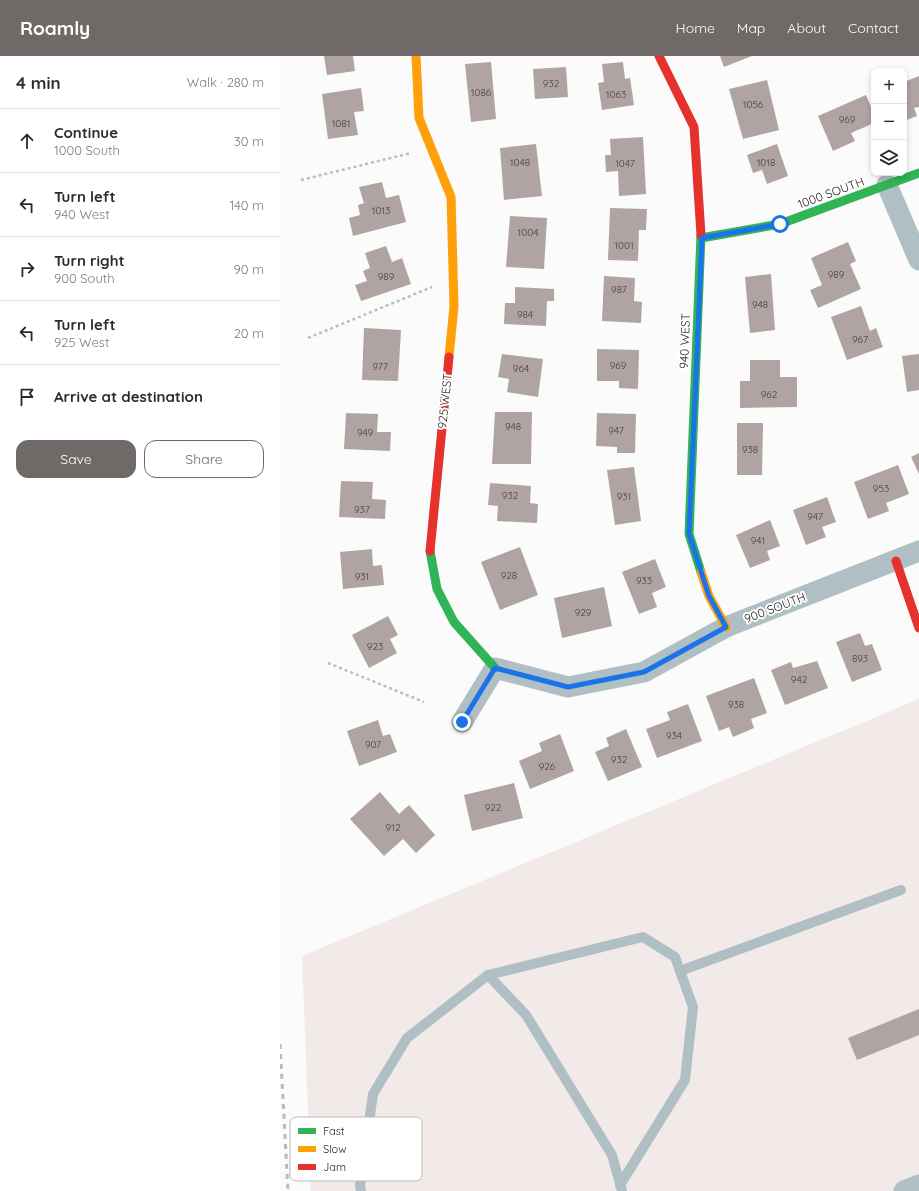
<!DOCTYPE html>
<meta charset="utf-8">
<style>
:root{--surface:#fff;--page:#f7f7f7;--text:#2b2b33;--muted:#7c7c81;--line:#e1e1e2;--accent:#6f6967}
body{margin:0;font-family:Quicksand,sans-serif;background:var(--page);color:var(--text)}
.controls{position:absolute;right:12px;top:12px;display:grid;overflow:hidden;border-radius:8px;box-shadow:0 2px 6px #0003}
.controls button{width:36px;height:36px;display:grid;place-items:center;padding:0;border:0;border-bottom:1px solid var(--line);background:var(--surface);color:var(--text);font:20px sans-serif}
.stop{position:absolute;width:12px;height:12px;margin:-9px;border:3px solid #1a73e8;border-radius:50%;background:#fff}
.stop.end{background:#1a73e8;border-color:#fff;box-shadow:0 1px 4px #0008}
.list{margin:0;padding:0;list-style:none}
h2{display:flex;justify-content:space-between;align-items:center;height:52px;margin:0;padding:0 16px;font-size:17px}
h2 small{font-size:13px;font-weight:400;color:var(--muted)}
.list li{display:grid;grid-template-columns:26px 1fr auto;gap:12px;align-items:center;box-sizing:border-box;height:64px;padding:0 16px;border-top:1px solid var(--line)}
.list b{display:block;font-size:15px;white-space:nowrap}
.list p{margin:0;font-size:13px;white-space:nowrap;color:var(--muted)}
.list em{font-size:13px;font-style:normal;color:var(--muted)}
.actions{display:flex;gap:8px;padding:12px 16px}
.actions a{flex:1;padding:9px 0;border:1px solid var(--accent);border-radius:12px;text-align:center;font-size:14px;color:var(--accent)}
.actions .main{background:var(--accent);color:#fff}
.icon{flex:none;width:22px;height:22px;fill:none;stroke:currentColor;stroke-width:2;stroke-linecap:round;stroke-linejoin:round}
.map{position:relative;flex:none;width:639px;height:1135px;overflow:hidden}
header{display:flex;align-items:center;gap:24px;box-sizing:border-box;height:56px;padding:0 20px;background:var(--accent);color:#fff}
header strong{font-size:19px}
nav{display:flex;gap:22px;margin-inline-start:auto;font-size:14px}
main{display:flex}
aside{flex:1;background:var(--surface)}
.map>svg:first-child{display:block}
.built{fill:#f2eae8}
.building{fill:#afa4a1}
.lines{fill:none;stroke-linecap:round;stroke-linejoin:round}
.path{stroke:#b8bfc0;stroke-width:2.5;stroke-dasharray:3 3;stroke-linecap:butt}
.lane{stroke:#b0bfc3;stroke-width:10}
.street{stroke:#b0bfc3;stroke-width:21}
.fast{stroke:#30b455;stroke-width:9}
.slow{stroke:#ff9f0a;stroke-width:9}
.jam{stroke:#e5322d;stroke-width:9}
.rail{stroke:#b5bbbe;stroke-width:3;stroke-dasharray:5 5;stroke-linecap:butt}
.route{stroke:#1a73e8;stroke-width:5}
.labels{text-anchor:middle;stroke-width:4;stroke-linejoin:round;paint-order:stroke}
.number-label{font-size:10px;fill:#463c3a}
.street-label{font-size:12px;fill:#231a17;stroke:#fff}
.key{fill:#fff;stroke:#bdbab9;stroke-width:1}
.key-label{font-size:11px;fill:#231a17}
</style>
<header>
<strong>Roamly</strong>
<nav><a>Home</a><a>Map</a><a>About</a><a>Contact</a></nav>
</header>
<main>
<aside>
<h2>4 min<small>Walk · 280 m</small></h2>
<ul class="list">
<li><svg class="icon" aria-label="ahead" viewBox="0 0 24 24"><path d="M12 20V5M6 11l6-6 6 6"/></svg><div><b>Continue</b><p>1000 South</p></div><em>30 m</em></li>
<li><svg class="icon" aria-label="left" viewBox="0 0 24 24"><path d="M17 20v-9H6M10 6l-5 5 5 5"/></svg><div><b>Turn left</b><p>940 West</p></div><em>140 m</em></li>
<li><svg class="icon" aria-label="right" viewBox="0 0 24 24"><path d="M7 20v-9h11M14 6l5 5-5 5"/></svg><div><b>Turn right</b><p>900 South</p></div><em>90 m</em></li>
<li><svg class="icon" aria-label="left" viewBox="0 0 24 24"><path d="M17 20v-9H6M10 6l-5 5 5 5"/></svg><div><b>Turn left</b><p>925 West</p></div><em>20 m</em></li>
<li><svg class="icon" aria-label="arrive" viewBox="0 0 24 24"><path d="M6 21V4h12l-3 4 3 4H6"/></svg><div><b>Arrive at destination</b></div></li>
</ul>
<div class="actions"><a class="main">Save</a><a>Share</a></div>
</aside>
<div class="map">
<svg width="639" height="1135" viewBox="0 0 639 1135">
<rect width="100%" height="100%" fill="#fbfbfb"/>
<path class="built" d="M639,643V1135H31L22,900Z"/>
<g class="building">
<path d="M44,0H73L75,15L47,19Z"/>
<path d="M440,0H472L444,11Z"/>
<path d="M211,6L216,63L191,66L185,8Z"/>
<path d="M343,6L345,23L350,22L354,49L322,54L318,27L324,26L322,8Z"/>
<path d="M286,11L288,41L255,43L253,13Z"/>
<path d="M639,20V51L634,52L637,60L624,65V26Z"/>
<path d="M487,24L499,74L463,83L449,33Z"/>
<path d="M81,32L84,55L74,56L78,79L48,83L42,38Z"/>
<path d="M586,39L594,58V67L571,77L575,85L553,95L538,60Z"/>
<path d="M363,81L366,138L339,140L338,115L326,116L325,99H331L330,83Z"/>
<path d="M256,88L262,140L224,144L220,92Z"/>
<path d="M497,88L508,120L487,128L482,114L473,117L467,99Z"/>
<path d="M102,126L106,142L119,139L126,166L73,180L69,162L80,159L78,149L84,147L79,131Z"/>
<path d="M330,152L367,153L366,174H359L358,205L328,204Z"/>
<path d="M230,160L267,162L264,213L226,211Z"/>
<path d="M568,186L576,205L570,208L581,233L538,252L530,234L542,229L531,202Z"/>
<path d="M106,190L112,206L122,202L131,228L81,245L75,229L87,225L83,215L90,212L85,197Z"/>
<path d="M491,218L495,274L470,277L465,221Z"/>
<path d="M324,220L355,222L354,245L362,246L361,267L322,265Z"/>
<path d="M235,231L274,233V245H267L266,270L224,268L225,247H235Z"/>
<path d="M581,250L590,275L596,272L603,291L567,304L551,261Z"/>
<path d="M84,272L121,274L118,325L82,324Z"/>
<path d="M317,293L359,294L358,333L339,332V325H317Z"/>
<path d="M222,298L263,303L258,341L227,336L229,323L218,321Z"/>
<path d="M639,298V334L627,336L622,300Z"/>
<path d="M470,304H500V321H517V351L460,352V325H470Z"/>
<path d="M215,356H252L251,408H212Z"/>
<path d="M66,357L98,358L97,376H111L110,395L64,393Z"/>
<path d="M317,357L356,358L355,397H337V391L316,390Z"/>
<path d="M457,367H483L482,419H457Z"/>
<path d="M639,397V418L631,401Z"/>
<path d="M618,409L629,438L606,447L609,455L588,463L574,426Z"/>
<path d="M354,411L361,465L335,469L327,414Z"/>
<path d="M61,425L93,426L92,443L106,444L105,463L59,461Z"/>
<path d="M210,427L251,430L250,447L258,448L257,467L217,465L218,450L208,449Z"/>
<path d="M547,441L556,466L542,471L546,481L526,489L513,454Z"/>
<path d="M490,464L500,490L487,495L490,504L470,512L456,479Z"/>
<path d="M240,491L258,539L220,554L201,506Z"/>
<path d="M92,493L93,510L102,509L104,529L63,533L60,496Z"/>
<path d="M375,503L386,531L372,537L377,551L359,558L342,516Z"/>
<path d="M324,531L332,570L282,582L274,542Z"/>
<path d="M108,560L118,579L110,583L117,597L89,612L72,579Z"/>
<path d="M580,577L585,590L592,588L602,614L572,626L556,586Z"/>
<path d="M537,605L548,632L505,649L491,614L511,606L513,612Z"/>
<path d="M474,622L487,657L471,663L474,672L453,681L449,671L439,675L426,640Z"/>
<path d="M408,648L422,685L377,702L366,673L390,664L387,656Z"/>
<path d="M98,664L103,680L110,678L117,696L79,710L67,675Z"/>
<path d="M346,673L362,711L328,725L315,696L329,690L326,682Z"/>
<path d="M280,678L294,715L250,733L239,705L262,695L259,687Z"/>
<path d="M234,727L243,762L192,775L184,739Z"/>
<path d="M100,736L119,758L129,749L155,779L136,797L123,783L104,800L70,763Z"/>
<path d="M639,953V979L577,1004L568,982Z"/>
</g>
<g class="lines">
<g class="path">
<path d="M21,124L131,97"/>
<path d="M28,282L152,231"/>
<path d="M48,607L144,646"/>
</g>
<g class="lane">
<path d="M400,915L621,834"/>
<path d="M208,919L363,881L395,901L413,951L405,1024L340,1129"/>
<path d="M81,1135L80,1129L93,1038L127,982L208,919L246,959L332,1099L342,1135"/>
</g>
<g class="street">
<path d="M607,129L639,204"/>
<path d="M182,666L215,612L288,631L364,616L446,571L639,495"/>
<path d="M624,1135L639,1129"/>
</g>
<g class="fast">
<path d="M421,179L409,478L421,516"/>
<path d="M421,182L500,168L639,117"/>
<path d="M150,495L157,533L174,566L215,612"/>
</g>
<g class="slow">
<path d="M136,0L139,62L171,141L174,250L169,301"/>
<path d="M421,516L429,540L446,571"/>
</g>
<g class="jam">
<path d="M379,0L414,71L421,179"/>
<path d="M150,495L169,301"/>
<path d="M616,505L639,572"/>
</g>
<path class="rail" d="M0,988L8,1135"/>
</g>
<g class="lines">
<path class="route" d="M182,666L215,612L288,631L364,616L446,571L429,540L409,478L422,182L500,168"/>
</g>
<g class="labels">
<g class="number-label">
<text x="271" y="31">932</text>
<text x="201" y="40">1086</text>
<text x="336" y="42">1063</text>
<text x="473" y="52">1056</text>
<text x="567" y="67">969</text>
<text x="61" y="71">1081</text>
<text x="240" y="110">1048</text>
<text x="486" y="110">1018</text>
<text x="345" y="111">1047</text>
<text x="101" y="158">1013</text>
<text x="248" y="180">1004</text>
<text x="344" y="193">1001</text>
<text x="556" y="222">989</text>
<text x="106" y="224">989</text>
<text x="339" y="237">987</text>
<text x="480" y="252">948</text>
<text x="245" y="262">984</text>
<text x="580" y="287">967</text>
<text x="338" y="313">969</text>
<text x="100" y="314">977</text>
<text x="241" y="316">964</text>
<text x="489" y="342">962</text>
<text x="233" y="374">948</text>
<text x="336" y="378">947</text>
<text x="85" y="380">949</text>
<text x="470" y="397">938</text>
<text x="601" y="436">953</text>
<text x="230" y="443">932</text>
<text x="344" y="444">931</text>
<text x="82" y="457">937</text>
<text x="535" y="464">947</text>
<text x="478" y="488">941</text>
<text x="229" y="523">928</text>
<text x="82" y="524">931</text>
<text x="364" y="528">933</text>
<text x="303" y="560">929</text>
<text x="95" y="594">923</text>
<text x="580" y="606">893</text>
<text x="519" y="627">942</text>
<text x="456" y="652">938</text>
<text x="394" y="683">934</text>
<text x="93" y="692">907</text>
<text x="339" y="707">932</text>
<text x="267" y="714">926</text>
<text x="213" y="755">922</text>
<text x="113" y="775">912</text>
</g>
<g class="street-label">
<text transform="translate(551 137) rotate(-20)" y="4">1000 SOUTH</text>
<text transform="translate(405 285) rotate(-88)" y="4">940 WEST</text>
<text transform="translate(165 345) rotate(-84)" y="4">925 WEST</text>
<text transform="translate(495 552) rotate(-21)" y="4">900 SOUTH</text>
</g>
</g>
<rect x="10" y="1061" width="132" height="64" rx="6" class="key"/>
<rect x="18" y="1072" width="18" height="6" fill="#30b455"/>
<rect x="18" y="1090" width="18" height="6" fill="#ff9f0a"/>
<rect x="18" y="1108" width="18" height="6" fill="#e5322d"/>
<g class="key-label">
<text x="43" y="1079">Fast</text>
<text x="43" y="1097">Slow</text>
<text x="43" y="1115">Jam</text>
</g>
</svg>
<div class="controls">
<button>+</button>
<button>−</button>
<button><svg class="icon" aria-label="layers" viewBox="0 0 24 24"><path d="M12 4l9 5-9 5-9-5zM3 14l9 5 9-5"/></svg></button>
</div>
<div class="stop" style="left:500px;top:168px"></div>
<div class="stop end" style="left:182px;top:666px"></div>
</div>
</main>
